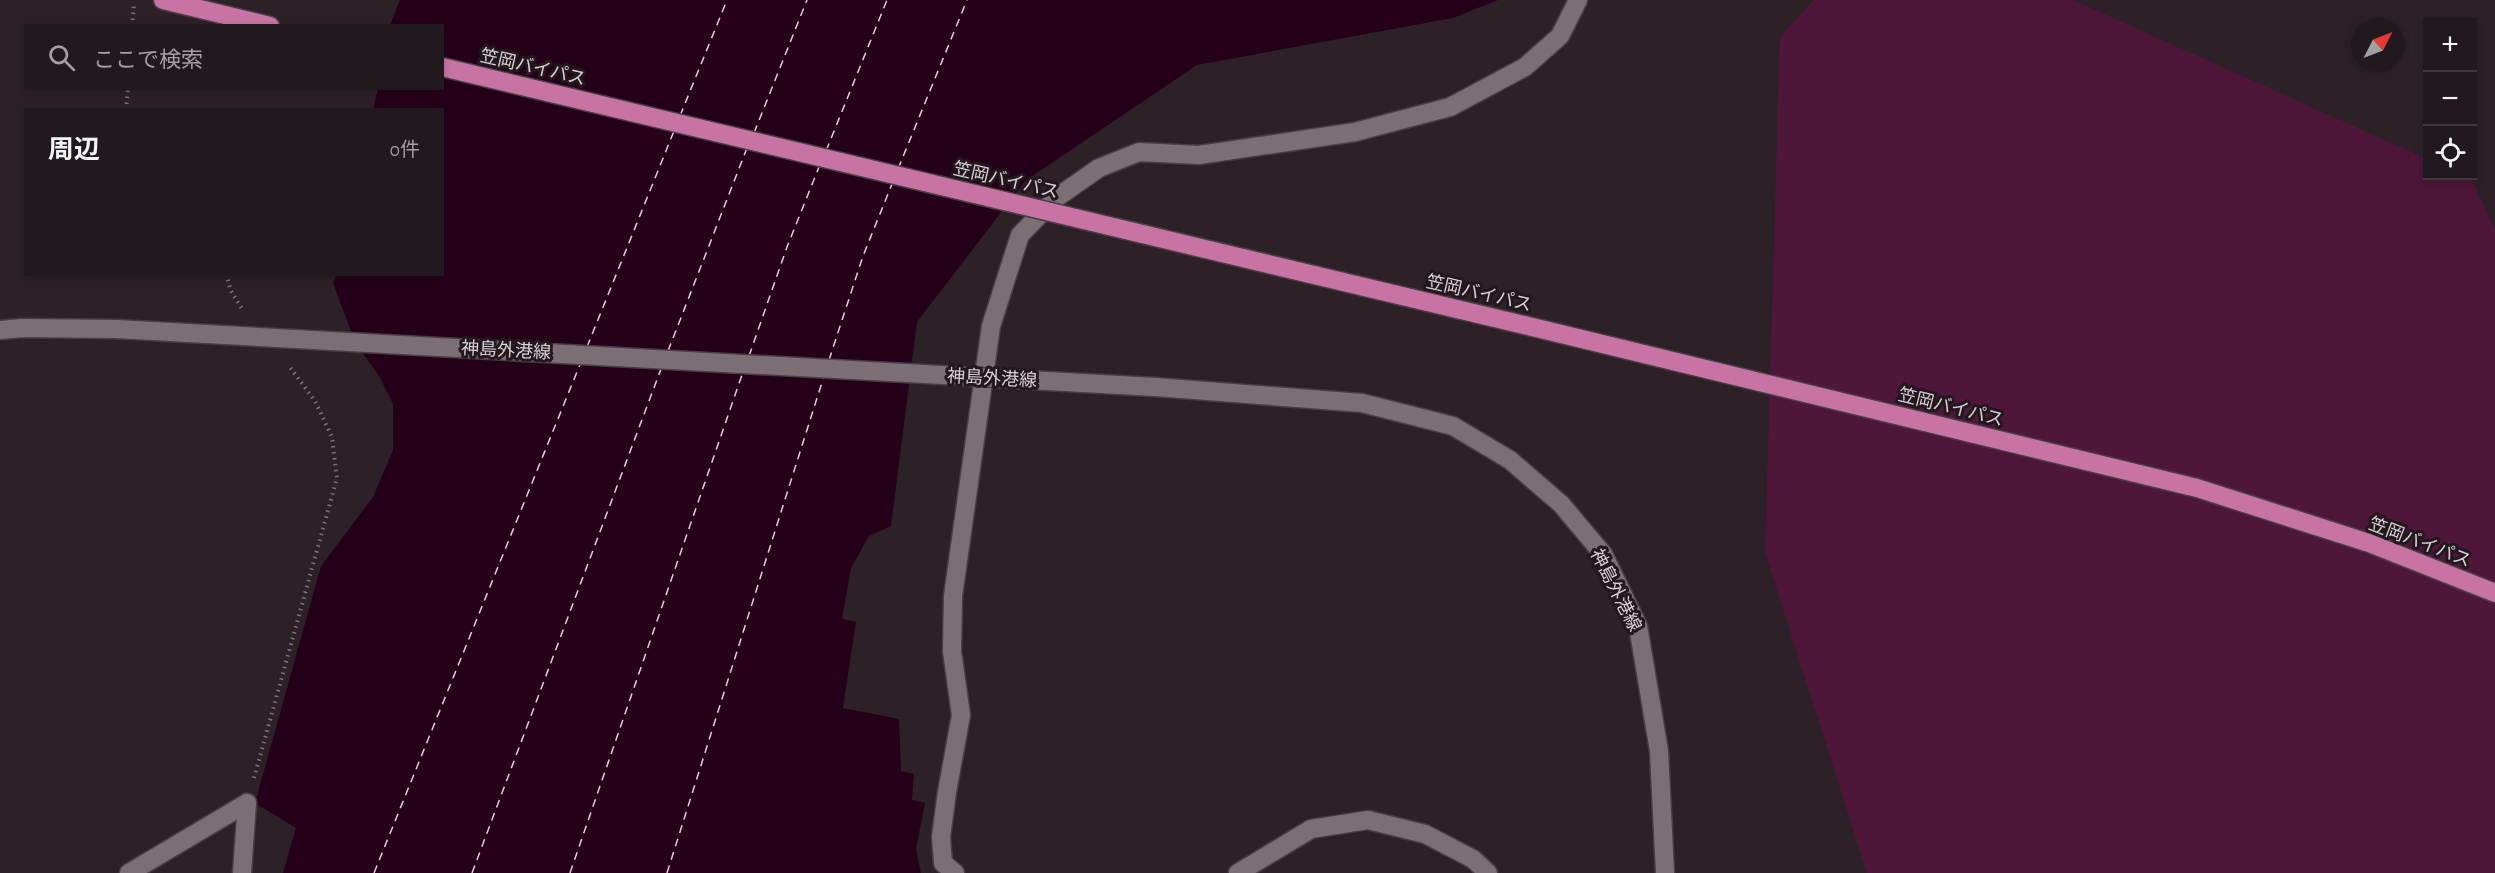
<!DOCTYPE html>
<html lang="ja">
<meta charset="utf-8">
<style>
:root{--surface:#22191e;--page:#2e262b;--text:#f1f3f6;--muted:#a2a0a4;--line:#3f383c}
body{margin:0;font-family:"Alegreya Sans","Noto Sans JP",sans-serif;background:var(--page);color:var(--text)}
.controls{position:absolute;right:18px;top:18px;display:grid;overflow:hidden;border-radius:0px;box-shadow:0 3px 9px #0003}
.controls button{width:54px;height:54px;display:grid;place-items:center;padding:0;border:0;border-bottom:2px solid var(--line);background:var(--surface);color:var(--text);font:30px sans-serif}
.compass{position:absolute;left:2351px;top:18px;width:54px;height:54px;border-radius:50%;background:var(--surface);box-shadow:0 3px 9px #0003;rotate:48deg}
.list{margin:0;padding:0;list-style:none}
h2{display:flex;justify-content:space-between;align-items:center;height:78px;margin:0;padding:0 24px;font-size:26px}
h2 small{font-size:20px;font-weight:400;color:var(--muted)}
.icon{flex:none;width:33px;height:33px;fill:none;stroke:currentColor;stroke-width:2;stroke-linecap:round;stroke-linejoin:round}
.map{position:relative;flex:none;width:2495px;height:873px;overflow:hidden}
.search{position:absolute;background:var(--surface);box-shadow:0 3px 9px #0003;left:24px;top:24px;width:420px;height:66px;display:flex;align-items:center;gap:15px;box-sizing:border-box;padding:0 21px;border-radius:0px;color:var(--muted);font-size:22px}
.panel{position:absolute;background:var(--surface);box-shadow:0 3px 9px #0003;left:24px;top:108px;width:420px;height:168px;border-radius:0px}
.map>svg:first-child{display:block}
.green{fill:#4e173a}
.water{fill:#250019}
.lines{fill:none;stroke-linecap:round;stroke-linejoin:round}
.ferry{stroke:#f4c5df;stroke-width:1.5;stroke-dasharray:8 6;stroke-linecap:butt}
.street-casing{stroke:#483e44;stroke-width:21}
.secondary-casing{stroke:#483e44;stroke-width:21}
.highway-casing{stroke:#483e44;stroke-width:21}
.path{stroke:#7d7378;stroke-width:4;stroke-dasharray:1.5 4.5;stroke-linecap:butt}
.street{stroke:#7c6e75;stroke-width:18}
.secondary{stroke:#7c6e75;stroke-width:18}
.highway{stroke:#c774a5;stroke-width:18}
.secondary-bridge-casing{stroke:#483e44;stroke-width:21;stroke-linecap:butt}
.highway-bridge-casing{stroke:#483e44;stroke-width:21;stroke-linecap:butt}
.secondary-bridge{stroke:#7c6e75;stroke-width:18}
.highway-bridge{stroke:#c774a5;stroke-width:18}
.labels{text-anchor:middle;stroke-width:6;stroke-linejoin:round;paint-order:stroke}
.street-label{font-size:18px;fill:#d9d1d5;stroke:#23181e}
</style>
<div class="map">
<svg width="2495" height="873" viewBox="0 0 2495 873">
<rect width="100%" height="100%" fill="#2d2128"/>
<path class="green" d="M1814,0H2073L2427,159L2428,176H2465L2471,178L2495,229V873H1867L1765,552L1780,37Z"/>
<path class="water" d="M400,0H1498L1453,18L1197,65L1025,181L917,322L891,526L869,536L851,568L842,619L856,622L843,708L899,719L901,771L914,774L912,800L925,803L916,849L921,873H283L296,828L255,803L321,566L373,497L393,450V404L379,376L355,342L333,283L336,275L442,274V110L373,109L378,89L442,88V26L390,25Z"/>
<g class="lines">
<g class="ferry">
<path d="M680,116L727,0"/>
<path d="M754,133L807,0"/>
<path d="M826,151L887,0"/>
<path d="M898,169L967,0"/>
<path d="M587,347L674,131"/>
<path d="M668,351L747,148"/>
<path d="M749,356L787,247L819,167"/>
<path d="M829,360L863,256L892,184"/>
<path d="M374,873L581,362"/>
<path d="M472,873L661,369"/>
<path d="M570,873L743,372"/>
<path d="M667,873L824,376"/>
</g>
<g class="street-casing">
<g id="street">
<path d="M129,873L247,803"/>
<path d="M242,873L247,803"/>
<path d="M955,873L943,863L941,837L947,792L961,715L952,651L953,596L991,326L1020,235L1056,198L1099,168L1139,152L1199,155L1355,132L1450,107L1525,67L1560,36L1578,0"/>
<path d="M1238,873L1311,829L1368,820L1425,834L1473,859L1488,873"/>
</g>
</g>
<g class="secondary-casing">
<g id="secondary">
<path d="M0,330L22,328L116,329"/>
<path d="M1155,387L1362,403L1453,426L1510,460L1561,504L1603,554L1638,626L1659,751L1665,873"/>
</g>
</g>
<g class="highway-casing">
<g id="highway">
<path d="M163,0L270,26"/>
<path d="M1524,325L2197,488L2369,543L2495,593"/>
</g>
</g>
<g class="path">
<path d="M132,26L134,4"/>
<path d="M126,110L128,88"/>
<path d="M226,274L231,291L242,309"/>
<path d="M254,778L337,478L332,437L315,401L289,366"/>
</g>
<use href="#street" class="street"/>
<use href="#secondary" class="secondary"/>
<use href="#highway" class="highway"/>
<g class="secondary-bridge-casing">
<path id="secondary-bridge" d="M116,329L1155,387"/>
</g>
<g class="highway-bridge-casing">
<path id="highway-bridge" d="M442,67L1524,325"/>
</g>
<use href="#secondary-bridge" class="secondary-bridge"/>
<use href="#highway-bridge" class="highway-bridge"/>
</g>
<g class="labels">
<g class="street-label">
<text transform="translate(533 67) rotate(13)" y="6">笠岡バイパス</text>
<text transform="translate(1006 180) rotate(13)" y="6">笠岡バイパス</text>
<text transform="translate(1479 293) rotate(13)" y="6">笠岡バイパス</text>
<text transform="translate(506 350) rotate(3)" y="6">神島外港線</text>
<text transform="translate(992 378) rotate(3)" y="6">神島外港線</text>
<text transform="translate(1951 407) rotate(14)" y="6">笠岡バイパス</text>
<text transform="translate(2420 542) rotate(21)" y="6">笠岡バイパス</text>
<text transform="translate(1616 590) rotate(63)" y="6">神島外港線</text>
</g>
</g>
</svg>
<div class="controls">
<button>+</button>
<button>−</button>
<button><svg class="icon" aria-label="locate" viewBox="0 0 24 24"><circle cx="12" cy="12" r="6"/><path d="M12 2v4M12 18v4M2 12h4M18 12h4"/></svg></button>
</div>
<svg class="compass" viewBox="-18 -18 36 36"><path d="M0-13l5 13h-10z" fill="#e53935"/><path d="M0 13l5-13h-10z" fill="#a2a0a4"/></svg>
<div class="search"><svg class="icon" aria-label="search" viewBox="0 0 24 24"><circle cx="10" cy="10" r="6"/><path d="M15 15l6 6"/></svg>ここで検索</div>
<section class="panel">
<h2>周辺<small>0件</small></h2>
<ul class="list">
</ul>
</section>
</div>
